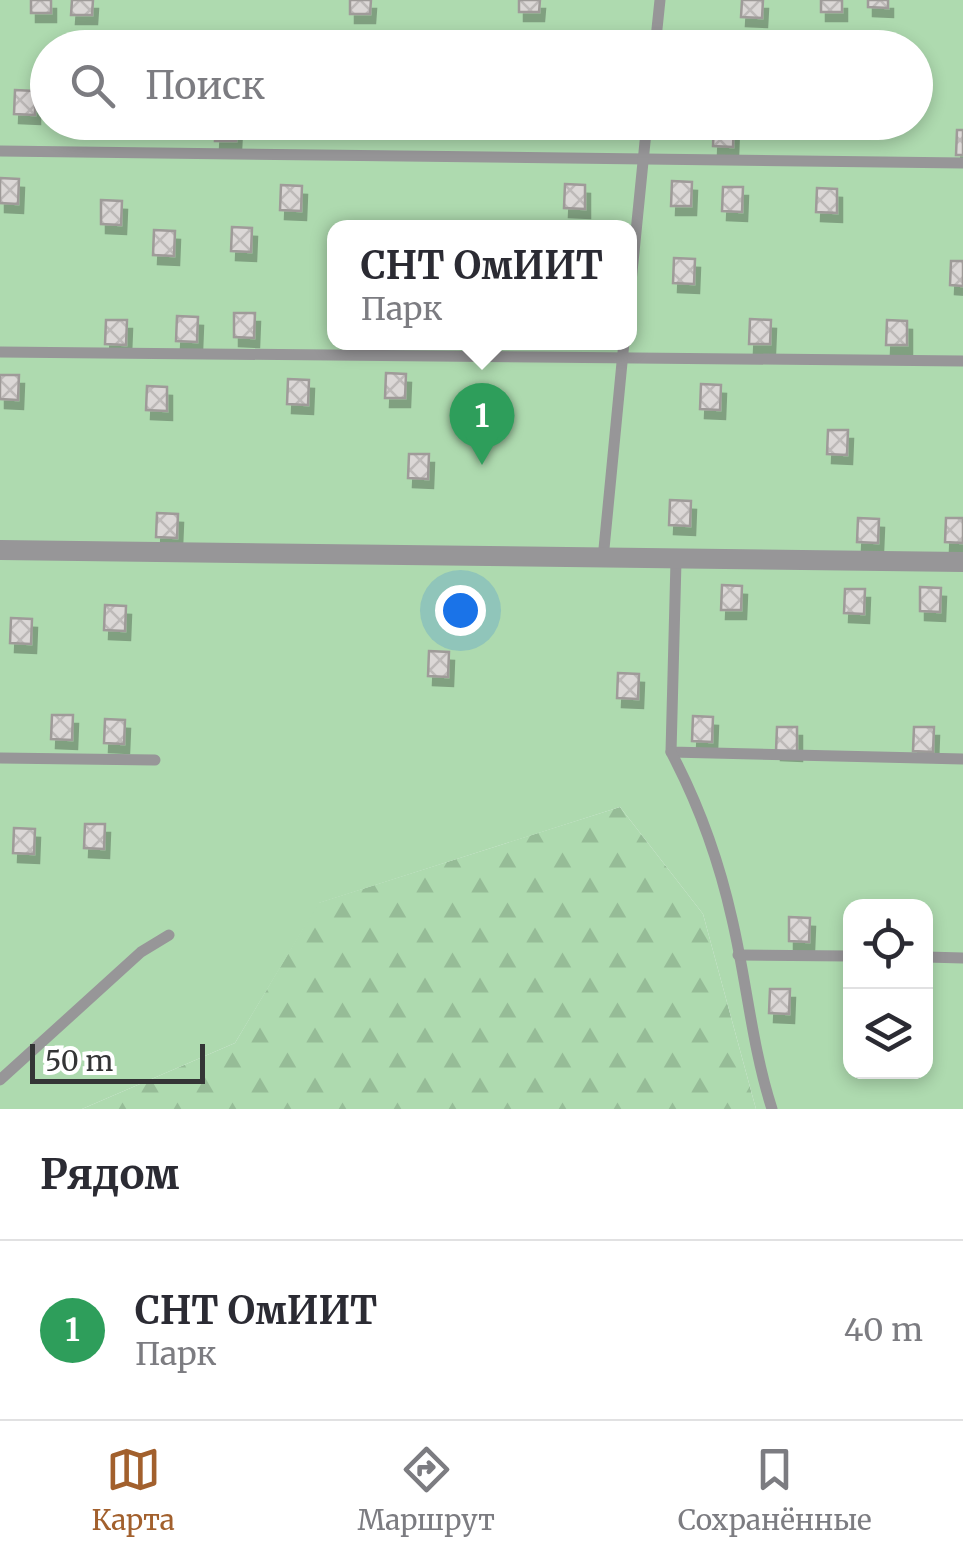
<!DOCTYPE html>
<html lang="ru">
<meta charset="utf-8">
<style>
:root{--surface:#fff;--page:#f7f7f7;--text:#2b2b33;--muted:#7c7c81;--line:#e1e1e2;--accent:#a2602d}
body{margin:0;font-family:Merriweather,serif;background:var(--page);color:var(--text)}
.controls{position:absolute;right:30px;bottom:30px;display:grid;overflow:hidden;border-radius:20px;box-shadow:0 5px 15px #0003}
.controls button{width:90px;height:90px;display:grid;place-items:center;padding:0;border:0;border-bottom:2px solid var(--line);background:var(--surface);color:var(--text);font:50px sans-serif}
.scale{position:absolute;left:30px;bottom:25px;width:175px;box-sizing:border-box;padding-left:10px;border:5px solid #343536;border-top:0;font-size:28px;line-height:35px;white-space:nowrap;color:#343536;-webkit-text-stroke:8px #fff;paint-order:stroke}
.you{position:absolute;left:460px;top:610px;width:35px;height:35px;margin:-25px;border:8px solid #fff;border-radius:50%;background:#1a73e8;box-shadow:0 0 0 15px #1a73e833}
.badge{display:grid;place-items:center;width:65px;height:65px;border-radius:50%;background:var(--accent);color:#fff;font-size:32px;font-weight:700}
.pin{position:absolute;translate:-50% -82px;filter:drop-shadow(0 2px 5px #0008)}
.pin::after{content:'';position:absolute;top:52px;width:35px;height:30px;background:inherit;clip-path:polygon(0 0,100% 0,50% 100%)}
.popup{position:absolute;left:327px;top:220px;width:310px;height:130px;box-sizing:border-box;display:grid;place-content:center;border-radius:20px;background:var(--surface);filter:drop-shadow(0 2px 8px #0005);font-size:32px;white-space:nowrap;color:var(--muted)}
.popup b{font-size:38px;color:var(--text)}
.popup::after{content:'';position:absolute;left:50%;top:100%;margin-left:-20px;border:20px solid transparent;border-top-color:var(--surface)}
.list{margin:0;padding:0;list-style:none}
h2{display:flex;justify-content:space-between;align-items:center;height:130px;margin:0;padding:0 40px;font-size:42px}
h2 small{font-size:32px;font-weight:400;color:var(--muted)}
.list li{display:grid;grid-template-columns:65px 1fr auto;gap:30px;align-items:center;box-sizing:border-box;height:180px;padding:0 40px;border-top:2px solid var(--line)}
.list b{display:block;font-size:38px;white-space:nowrap}
.list p{margin:0;font-size:32px;white-space:nowrap;color:var(--muted)}
.list em{font-size:32px;font-style:normal;color:var(--muted)}
.icon{flex:none;width:55px;height:55px;fill:none;stroke:currentColor;stroke-width:2;stroke-linecap:round;stroke-linejoin:round}
.map{position:relative;flex:none;width:963px;height:1109px;overflow:hidden}
.search{position:absolute;background:var(--surface);box-shadow:0 5px 15px #0003;left:30px;right:30px;top:30px;height:110px;display:flex;align-items:center;gap:25px;box-sizing:border-box;padding:0 35px;border-radius:55px;color:var(--muted);font-size:38px}
.sheet{height:310px;background:var(--surface)}
nav{display:flex;justify-content:space-around;align-items:center;box-sizing:border-box;height:140px;border-top:2px solid var(--line);background:var(--surface);font-size:28px;color:var(--muted)}
nav a{display:grid;justify-items:center;gap:5px}
nav .on{color:var(--accent)}
.map>svg:first-child{display:block}
.forest{fill:url(#forest-firs)}
.garden{fill:#aedaaf;fill-rule:evenodd}
.building{fill:url(#building-cross-hatch);stroke:#9f9b99;stroke-width:2.5;filter:url(#shadow)}
.lines{fill:none;stroke-linecap:round;stroke-linejoin:round}
.lane{stroke:#979698;stroke-width:11}
.street{stroke:#979698;stroke-width:20}
</style>
<div class="map">
<svg width="963" height="1109" viewBox="0 0 963 1109">
<defs>
<pattern id="forest-firs" width="22" height="20" patternUnits="userSpaceOnUse" patternTransform="scale(2.5)"><rect width="22" height="20" fill="#aedaaf"/><path d="M5 1l3.5 6h-7zM16 11l3.5 6h-7z" fill="#96bc97"/></pattern>
<pattern id="building-cross-hatch" width="8" height="8" patternUnits="userSpaceOnUse" patternTransform="scale(2.5)"><rect width="8" height="8" fill="#dbd7d6"/><path d="M0 0l8 8M0 8l8-8" fill="none" stroke="#bdb9b8"/></pattern>
<filter id="shadow"><feDropShadow dx="5" dy="9" stdDeviation="0" flood-color="#0004"/></filter>
</defs>
<rect width="100%" height="100%" fill="#eef1f4"/>
<path class="forest" d="M620,807L703,914L756,1109H82L235,1043L318,903Z"/>
<path class="garden" d="M0,0H963V1109H756L703,914L620,807L319,903L235,1043L82,1109H0ZM48,48H916V122H48ZM334,228H630V342H334ZM850,906H926V1072H850Z"/>
<g class="building">
<rect x="31" y="0" width="20" height="13"/>
<path d="M72,0H93L92,15H71Z"/>
<path d="M350,0H371L370,14H350Z"/>
<path d="M519,0H540L539,12H519Z"/>
<path d="M742,0H763L762,18L741,17Z"/>
<rect x="821" y="0" width="21" height="12"/>
<path d="M868,0H888V8L868,7Z"/>
<path d="M15,90L35,91V115L14,114Z"/>
<path d="M216,122H237L236,141H215Z"/>
<path d="M714,122H734L733,147L713,146Z"/>
<path d="M957,130H963V155H956Z"/>
<path d="M0,178L19,179L18,204L0,203Z"/>
<path d="M672,181L692,182L691,206H671Z"/>
<path d="M565,184L585,185V209L564,208Z"/>
<path d="M281,185L302,186L301,211L280,210Z"/>
<path d="M723,187H743L742,212L722,211Z"/>
<path d="M817,188L837,189V213L816,212Z"/>
<path d="M101,200L122,201L121,225L101,224Z"/>
<path d="M232,227L252,228L251,252L231,251Z"/>
<path d="M154,230L175,231L174,256L153,255Z"/>
<path d="M674,258L695,259L694,284L673,283Z"/>
<path d="M951,261H963V286L950,285Z"/>
<path d="M234,313H255L254,338L234,337Z"/>
<path d="M177,316L198,317L197,342L176,341Z"/>
<path d="M750,319L771,320L770,344H749Z"/>
<path d="M106,320H127L126,345L105,344Z"/>
<path d="M887,320L907,321V345H886Z"/>
<path d="M386,373L406,374L405,398H385Z"/>
<path d="M0,375H19L18,400L0,399Z"/>
<path d="M288,379L309,380L308,405L287,404Z"/>
<path d="M701,384L721,385L720,410L700,409Z"/>
<path d="M147,386L167,387V411L146,410Z"/>
<path d="M828,430H848L847,455L827,454Z"/>
<path d="M409,454H429L428,479L408,478Z"/>
<path d="M670,500L691,501L690,526L669,525Z"/>
<path d="M157,513L178,514L177,538L156,537Z"/>
<path d="M858,518L879,519L878,543L857,542Z"/>
<path d="M946,518H963V543L945,542Z"/>
<path d="M722,585L742,586L741,610H721Z"/>
<path d="M920,587L941,588L940,612L920,611Z"/>
<path d="M845,589H865L864,614L844,613Z"/>
<path d="M105,605L126,606L125,631L104,630Z"/>
<path d="M11,618L32,619L31,644L10,643Z"/>
<path d="M429,651L449,652L448,677L428,676Z"/>
<path d="M618,673L639,674L638,699L617,698Z"/>
<path d="M52,715H73L72,740L51,739Z"/>
<path d="M693,716L713,717L712,742L692,741Z"/>
<path d="M105,719L125,720L124,744L104,743Z"/>
<path d="M777,727H797V752L776,751Z"/>
<path d="M914,727H934L933,752L913,751Z"/>
<path d="M85,824H105L104,849L84,848Z"/>
<path d="M14,828L35,829L34,854L13,853Z"/>
<path d="M789,917L810,918L809,942L789,941Z"/>
<path d="M770,989H790L789,1014L769,1013Z"/>
</g>
<g class="lines">
<g class="lane">
<path d="M655,48L660,0"/>
<path d="M0,151L963,163"/>
<path d="M630,292L647,122"/>
<path d="M0,352L963,361"/>
<path d="M603,559L624,342"/>
<path d="M676,561L671,752L963,759"/>
<path d="M671,752C699,805 719,861 732,919C747,983 752,1047 772,1109"/>
<path d="M0,758L155,760"/>
<path d="M738,955L850,956"/>
<path d="M926,957L963,958"/>
<path d="M0,1080L141,952L169,935"/>
</g>
<path class="street" d="M0,550L963,562"/>
</g>
</svg>
<div class="controls">
<button><svg class="icon" aria-label="locate" viewBox="0 0 24 24"><circle cx="12" cy="12" r="6"/><path d="M12 2v4M12 18v4M2 12h4M18 12h4"/></svg></button>
<button><svg class="icon" aria-label="layers" viewBox="0 0 24 24"><path d="M12 4l9 5-9 5-9-5zM3 14l9 5 9-5"/></svg></button>
</div>
<div class="scale">50 m</div>
<div class="you"></div>
<div class="pin badge" style="left:482px;top:465px;background:#2e9e5b">1</div>
<div class="popup"><b>СНТ ОмИИТ</b>Парк</div>
<div class="search"><svg class="icon" aria-label="search" viewBox="0 0 24 24"><circle cx="10" cy="10" r="6"/><path d="M15 15l6 6"/></svg>Поиск</div>
</div>
<section class="sheet">
<h2>Рядом<small></small></h2>
<ul class="list">
<li><span class="badge" style="background:#2e9e5b">1</span><div><b>СНТ ОмИИТ</b><p>Парк</p></div><em>40 m</em></li>
</ul>
</section>
<nav>
<a class="on"><svg class="icon" aria-label="map" viewBox="0 0 24 24"><path d="M3 6l6-2 6 2 6-2v14l-6 2-6-2-6 2zM9 4v14M15 6v14"/></svg>Карта</a>
<a><svg class="icon" aria-label="directions" viewBox="0 0 24 24"><path d="M12 3l9 9-9 9-9-9zM9 14v-3h6M13 9l2 2-2 2"/></svg>Маршрут</a>
<a><svg class="icon" aria-label="saved" viewBox="0 0 24 24"><path d="M7 4h10v16l-5-4-5 4z"/></svg>Сохранённые</a>
</nav>
